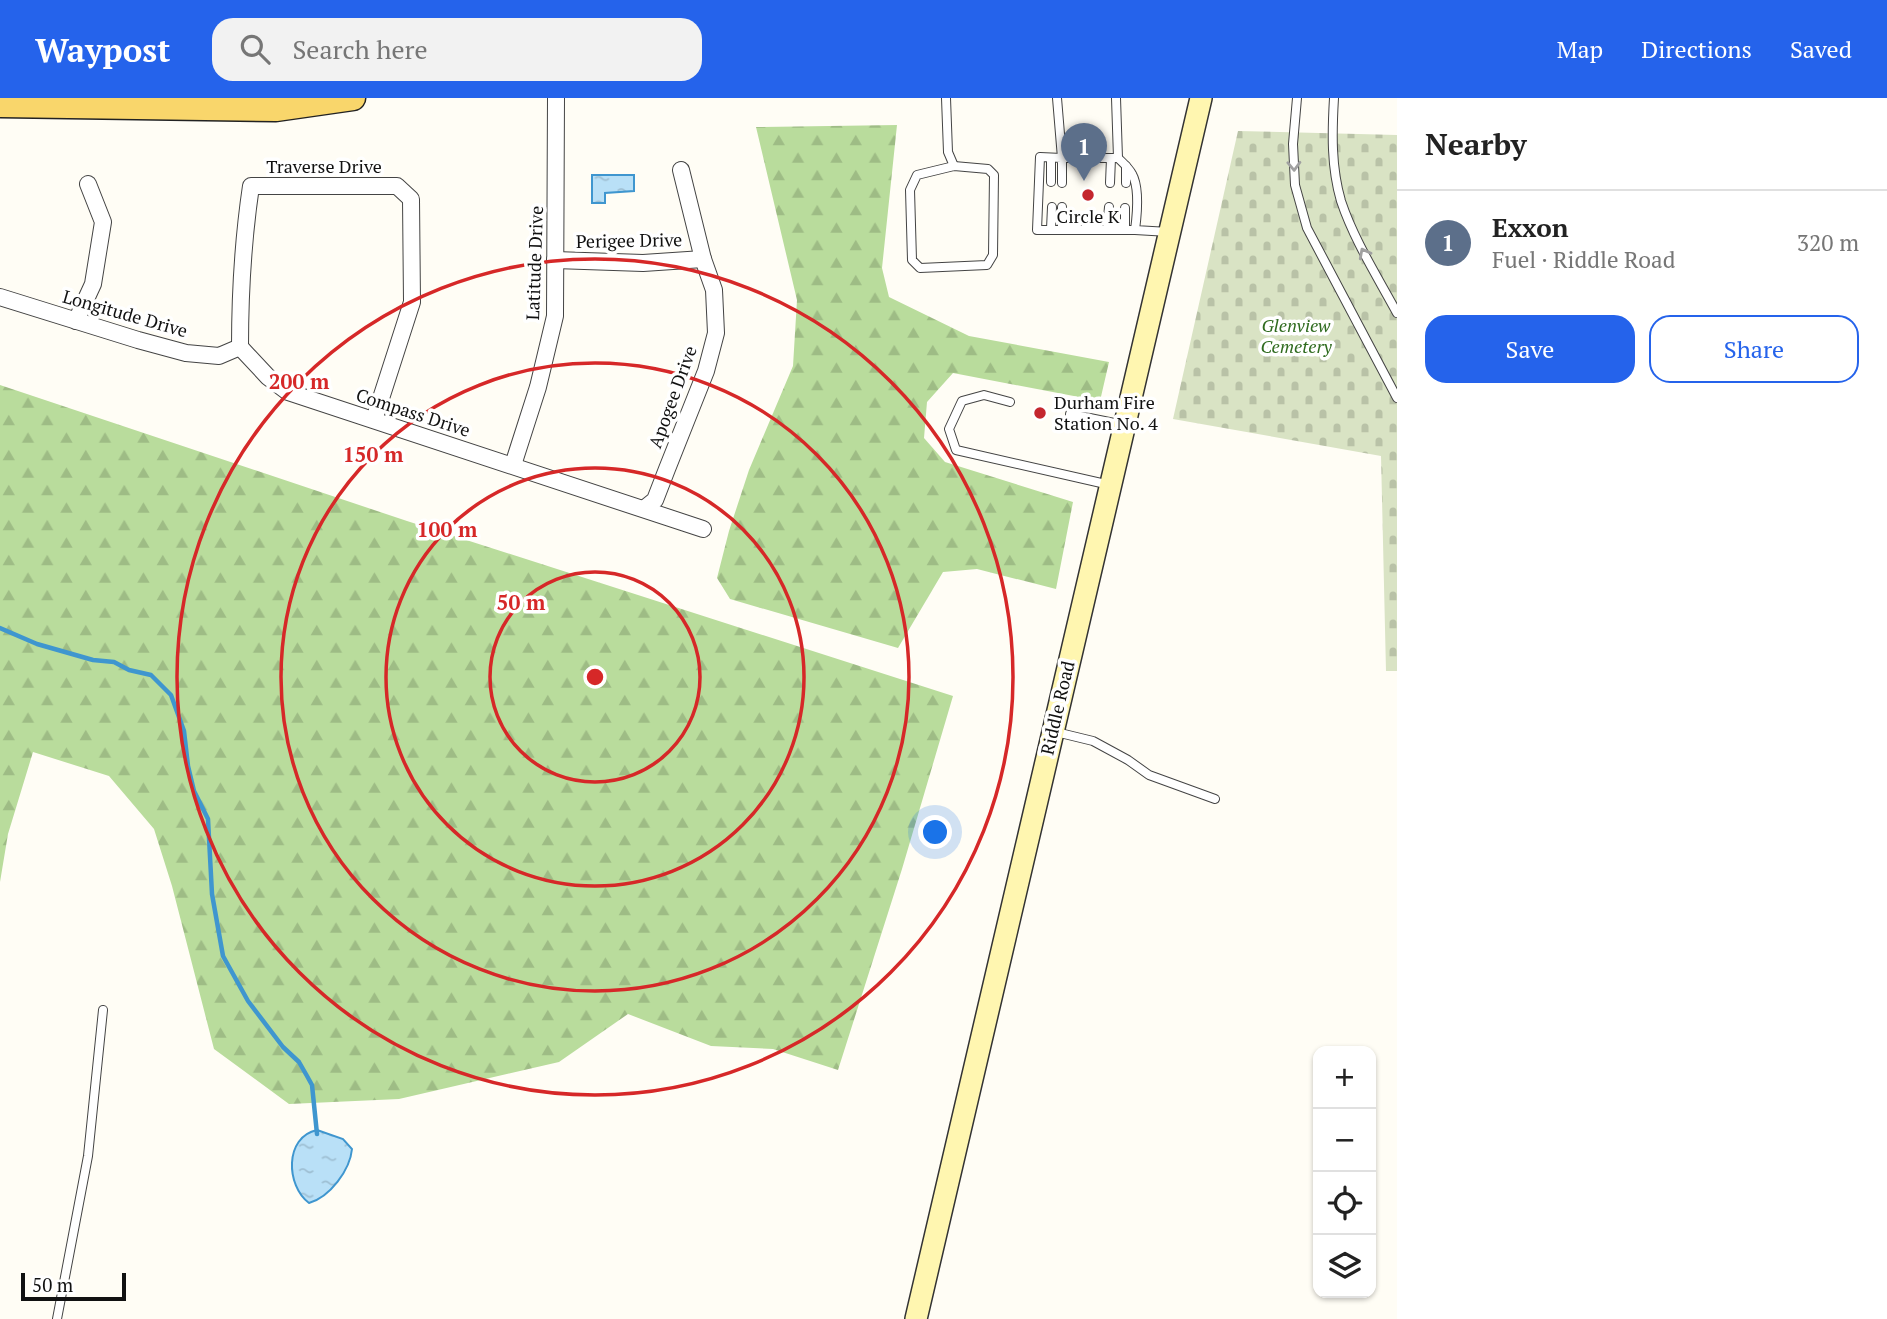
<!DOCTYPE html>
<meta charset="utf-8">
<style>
:root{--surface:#fff;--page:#f2f2f2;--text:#222;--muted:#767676;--line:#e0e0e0;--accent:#2563eb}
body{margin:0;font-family:"PT Serif",serif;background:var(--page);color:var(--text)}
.controls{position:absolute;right:21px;bottom:21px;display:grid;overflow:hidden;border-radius:14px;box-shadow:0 2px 5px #0004}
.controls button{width:63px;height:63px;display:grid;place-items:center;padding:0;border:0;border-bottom:2px solid var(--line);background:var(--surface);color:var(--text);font:35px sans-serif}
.scale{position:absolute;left:21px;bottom:18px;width:105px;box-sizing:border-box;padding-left:7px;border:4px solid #111;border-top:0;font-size:19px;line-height:24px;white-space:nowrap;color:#111;-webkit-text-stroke:5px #fff;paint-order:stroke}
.you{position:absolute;left:936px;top:735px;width:24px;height:24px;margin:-18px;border:5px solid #fff;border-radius:50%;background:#1a73e8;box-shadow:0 0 0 10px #1a73e833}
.badge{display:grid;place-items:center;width:46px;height:46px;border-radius:50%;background:var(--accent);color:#fff;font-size:23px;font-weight:700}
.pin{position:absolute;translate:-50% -58px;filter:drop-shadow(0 2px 4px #0008)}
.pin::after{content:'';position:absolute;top:37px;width:24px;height:21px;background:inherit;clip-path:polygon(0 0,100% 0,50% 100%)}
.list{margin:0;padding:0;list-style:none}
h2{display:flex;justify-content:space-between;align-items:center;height:91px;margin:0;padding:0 28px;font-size:30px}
h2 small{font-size:23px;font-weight:400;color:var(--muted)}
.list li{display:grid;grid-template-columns:46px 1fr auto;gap:21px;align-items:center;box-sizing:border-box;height:105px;padding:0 28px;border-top:2px solid var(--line)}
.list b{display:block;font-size:26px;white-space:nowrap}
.list p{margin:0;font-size:23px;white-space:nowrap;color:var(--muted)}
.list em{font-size:23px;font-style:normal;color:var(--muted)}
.actions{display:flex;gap:14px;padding:21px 28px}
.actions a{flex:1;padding:16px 0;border:2px solid var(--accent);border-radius:21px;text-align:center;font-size:24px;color:var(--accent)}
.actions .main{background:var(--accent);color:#fff}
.icon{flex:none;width:38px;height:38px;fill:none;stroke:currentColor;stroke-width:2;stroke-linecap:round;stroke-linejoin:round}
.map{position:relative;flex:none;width:1397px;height:1221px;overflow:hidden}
header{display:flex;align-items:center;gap:42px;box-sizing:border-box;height:98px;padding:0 35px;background:var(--accent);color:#fff}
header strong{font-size:33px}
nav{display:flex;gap:38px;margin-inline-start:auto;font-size:24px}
.search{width:490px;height:63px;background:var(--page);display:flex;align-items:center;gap:18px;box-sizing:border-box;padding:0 24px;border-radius:21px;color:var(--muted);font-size:26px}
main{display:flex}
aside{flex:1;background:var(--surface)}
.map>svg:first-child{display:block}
.forest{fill:url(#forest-firs)}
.cemetery{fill:url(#cemetery-stones)}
.water{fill:url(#water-ripples);stroke:#3f96cf;stroke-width:2}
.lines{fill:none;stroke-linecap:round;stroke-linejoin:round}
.stream{stroke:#3f96cf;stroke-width:4.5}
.service-casing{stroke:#444;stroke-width:10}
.minor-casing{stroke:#444;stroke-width:18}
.secondary-casing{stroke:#333;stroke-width:24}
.primary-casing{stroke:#222;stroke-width:27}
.service{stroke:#fff;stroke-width:8}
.minor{stroke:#fff;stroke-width:16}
.secondary{stroke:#fff6b0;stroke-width:21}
.primary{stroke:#f9d66b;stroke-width:24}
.oneway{stroke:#a0a0a0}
.ring{fill:none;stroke:#d62828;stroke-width:3.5}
.poi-dot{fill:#c4262e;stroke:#fff;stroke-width:2.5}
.labels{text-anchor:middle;stroke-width:7;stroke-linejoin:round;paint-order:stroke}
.street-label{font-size:18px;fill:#111;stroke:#fff}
.poi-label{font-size:18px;fill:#111;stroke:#fff}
.park-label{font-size:18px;font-style:italic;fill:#2f6b1f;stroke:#fff}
.centre{fill:#d62828;stroke:#fff;stroke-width:3.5}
.ring-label{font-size:21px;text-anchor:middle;font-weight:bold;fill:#d62828;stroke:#fff;stroke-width:7;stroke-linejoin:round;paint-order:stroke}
</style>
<header>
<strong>Waypost</strong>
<div class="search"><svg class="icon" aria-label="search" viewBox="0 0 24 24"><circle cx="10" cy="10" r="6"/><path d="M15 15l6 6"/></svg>Search here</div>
<nav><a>Map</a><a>Directions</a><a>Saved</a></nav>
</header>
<main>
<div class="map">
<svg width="1397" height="1221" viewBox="0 0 1397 1221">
<defs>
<pattern id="forest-firs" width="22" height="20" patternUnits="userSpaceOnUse" patternTransform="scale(1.75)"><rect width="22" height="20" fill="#b9dc9c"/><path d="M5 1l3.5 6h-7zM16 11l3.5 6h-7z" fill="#9ebc85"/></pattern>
<pattern id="cemetery-stones" width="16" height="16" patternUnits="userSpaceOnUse" patternTransform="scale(1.75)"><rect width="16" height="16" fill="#d9e3c4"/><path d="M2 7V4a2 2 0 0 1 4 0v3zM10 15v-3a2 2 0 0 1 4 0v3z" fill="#b9c2a7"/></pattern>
<pattern id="water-ripples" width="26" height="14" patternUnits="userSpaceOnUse" patternTransform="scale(1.75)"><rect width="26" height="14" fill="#b9e0f7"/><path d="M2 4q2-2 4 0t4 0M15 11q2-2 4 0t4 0" fill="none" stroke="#9ebfd3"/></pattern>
</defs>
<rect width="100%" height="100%" fill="#fffdf5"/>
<g class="forest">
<path d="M897,27L882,170L889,199L969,238L1109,264L1100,303L953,275L927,304L924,340L945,364L1073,404L1056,491L977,471L943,474L898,550L730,501L717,480L729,433L749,372L793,268L797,202L756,29Z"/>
<path d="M0,287L407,423L953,598L902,771L838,972L773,951L711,948L628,916L559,964L399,1001L289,1006L214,951L172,788L154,731L109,678L33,654L8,736L0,784Z"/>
</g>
<path class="cemetery" d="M1238,33L1397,37V573H1386L1381,358L1173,321Z"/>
<g class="water">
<path d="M592,77H634V93L605,95V105H592Z"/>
<path d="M317,1032L343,1041L352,1051C350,1072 330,1099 309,1105C286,1088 284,1039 317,1032Z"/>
</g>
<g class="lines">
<path class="stream" d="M0,530L37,546L93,562L114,564L129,572L151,577L171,597L184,633L188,668L194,693L208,721L212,796L223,858L248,903L283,949L299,964L307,978L312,987L317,1036"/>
<g class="service-casing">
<g id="service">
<path d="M946,0L948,54L954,68"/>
<path d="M1057,0L1062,60H1118L1116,0"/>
<path d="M1297,0L1293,46L1295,87L1307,130L1397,300"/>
<path d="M1334,0C1332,34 1331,69 1341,103C1354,142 1377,178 1397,215"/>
<path d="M1118,60C1123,65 1129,70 1132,76C1140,90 1137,117 1135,132L1169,134"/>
<path d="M954,68L988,71L994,77L993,157L987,167L920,170L912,162L910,92L917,77Z"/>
<path d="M1051,84V60"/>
<path d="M1062,85V60L1040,59L1037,132H1135"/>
<path d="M1110,85L1111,60"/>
<path d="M1126,85V68"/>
<path d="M1062,109V131"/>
<path d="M1051,131L1052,109"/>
<path d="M1107,132L1109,109"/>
<path d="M1125,132V110"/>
<path d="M1010,304L984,297L962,303L949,331L956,352L1110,387"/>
<path d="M1070,316L1124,327"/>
<path d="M1056,634L1093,643L1128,662L1149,677L1215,701"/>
<path d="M57,1221L88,1058L103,912"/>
</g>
</g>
<g class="minor-casing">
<g id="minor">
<path d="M555,162L643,165L703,161"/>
<path d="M0,199L138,242L186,255L219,258L240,249"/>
<path d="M76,223L93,186L103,124L88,86"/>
<path d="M374,322L412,204L411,101L397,88H251C243,142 240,195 240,249L268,279L288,294L703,431"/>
<path d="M513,367L538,289L555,218L556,0"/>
<path d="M645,410L655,402L667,371L706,273L716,235L714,192L703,161L681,72"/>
</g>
</g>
<g class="secondary-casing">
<path id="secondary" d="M916,1221L1201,0"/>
</g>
<g class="primary-casing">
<path id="primary" d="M0,7L276,11L353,0"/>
</g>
<use href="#service" class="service"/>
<use href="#minor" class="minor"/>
<use href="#secondary" class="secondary"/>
<use href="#primary" class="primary"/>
</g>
<defs><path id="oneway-chevron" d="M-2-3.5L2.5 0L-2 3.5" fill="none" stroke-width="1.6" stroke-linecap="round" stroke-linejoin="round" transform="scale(1.75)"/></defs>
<g class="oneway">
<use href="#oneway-chevron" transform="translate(1294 68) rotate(88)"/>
<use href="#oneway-chevron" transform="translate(1364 155) rotate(-118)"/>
</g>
<g class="ring">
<circle cx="595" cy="579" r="105"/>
<circle cx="595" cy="579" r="209"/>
<circle cx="595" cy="579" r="314"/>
<circle cx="595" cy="579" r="418"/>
</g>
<g class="poi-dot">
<circle cx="1088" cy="97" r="7"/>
<circle cx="1040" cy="315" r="7"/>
</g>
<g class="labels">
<g class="street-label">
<text x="324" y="75">Traverse Drive</text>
<text transform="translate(629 143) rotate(-1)" y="6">Perigee Drive</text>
<text transform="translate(535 165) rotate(-88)" y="6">Latitude Drive</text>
<text transform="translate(125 216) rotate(16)" y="6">Longitude Drive</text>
<text transform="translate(673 299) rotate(-70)" y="6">Apogee Drive</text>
<text transform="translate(413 315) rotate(18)" y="6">Compass Drive</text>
<text transform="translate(1058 610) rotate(-77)" y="6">Riddle Road</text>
</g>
<g class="poi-label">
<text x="1088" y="125">Circle K</text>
<text x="1054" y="311" text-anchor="start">Durham Fire<tspan x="1054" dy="21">Station No. 4</tspan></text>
</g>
<g class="park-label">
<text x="1296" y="234">Glenview<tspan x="1296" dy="21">Cemetery</tspan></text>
</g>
</g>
<circle cx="595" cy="579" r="10" class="centre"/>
<g class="ring-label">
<text x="299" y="291">200 m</text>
<text x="373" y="364">150 m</text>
<text x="447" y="439">100 m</text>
<text x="521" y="512">50 m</text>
</g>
</svg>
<div class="controls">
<button>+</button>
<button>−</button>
<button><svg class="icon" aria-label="locate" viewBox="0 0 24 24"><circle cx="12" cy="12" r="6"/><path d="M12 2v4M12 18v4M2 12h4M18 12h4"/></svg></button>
<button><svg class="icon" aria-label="layers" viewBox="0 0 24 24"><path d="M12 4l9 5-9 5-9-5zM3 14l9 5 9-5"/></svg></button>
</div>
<div class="scale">50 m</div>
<div class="you"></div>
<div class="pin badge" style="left:1084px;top:83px;background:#5c6f8a">1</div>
</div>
<aside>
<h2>Nearby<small></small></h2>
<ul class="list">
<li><span class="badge" style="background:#5c6f8a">1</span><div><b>Exxon</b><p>Fuel · Riddle Road</p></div><em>320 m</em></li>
</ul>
<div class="actions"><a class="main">Save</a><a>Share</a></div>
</aside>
</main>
